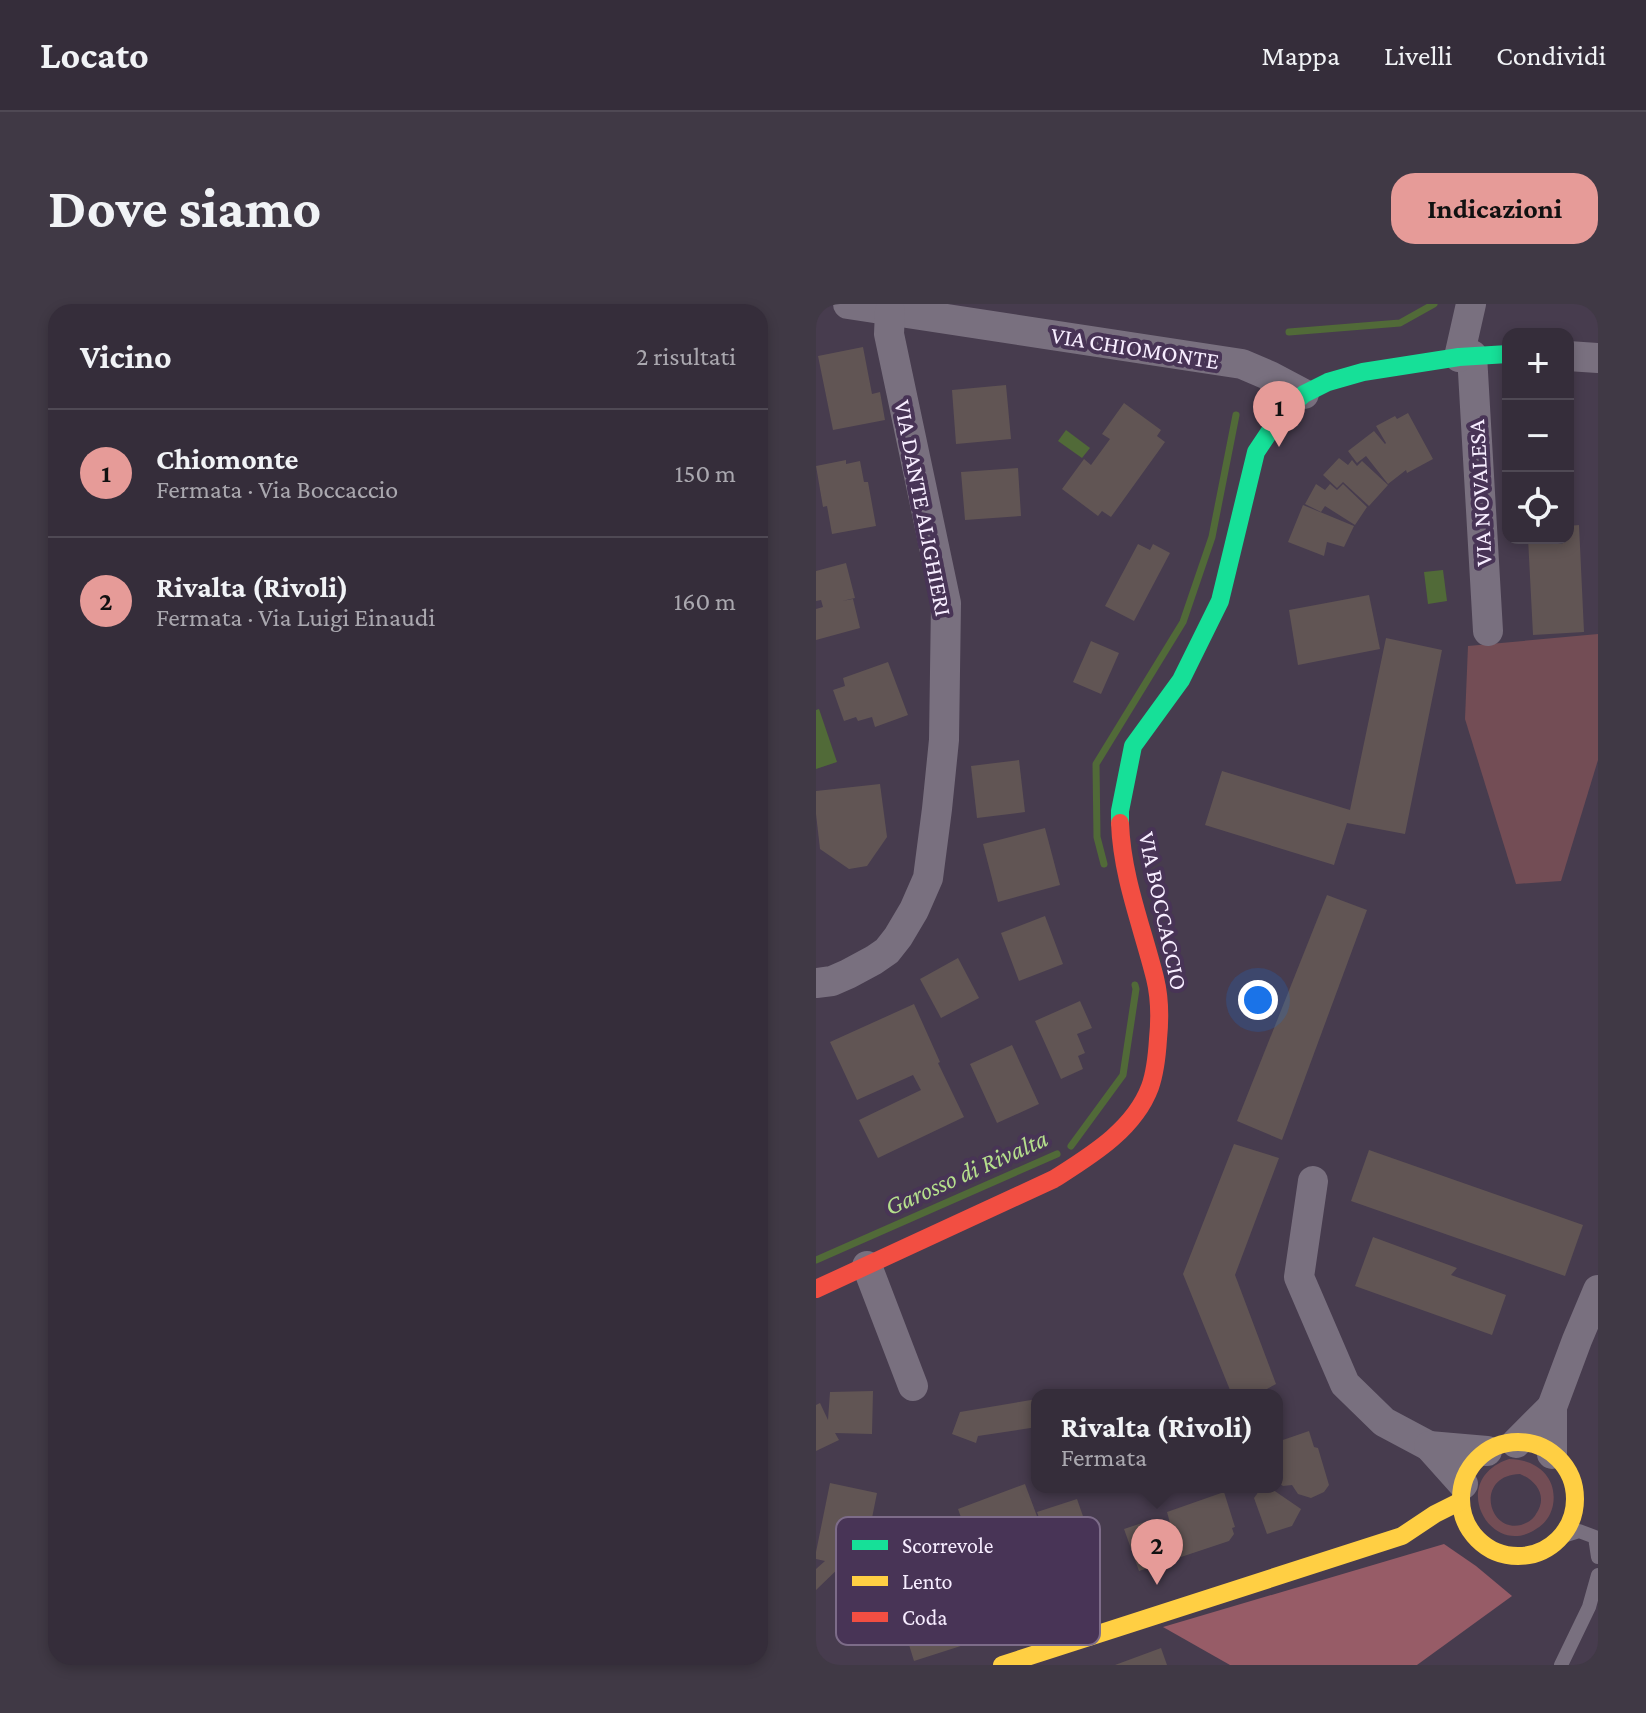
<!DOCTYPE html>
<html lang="it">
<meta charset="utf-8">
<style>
:root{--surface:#352d3a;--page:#403945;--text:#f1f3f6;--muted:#aaa8af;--line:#4f4954;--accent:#e69b98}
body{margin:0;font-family:"Crimson Pro",serif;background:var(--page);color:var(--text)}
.controls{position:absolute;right:24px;top:24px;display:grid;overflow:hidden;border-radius:16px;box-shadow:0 4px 12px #0003}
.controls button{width:72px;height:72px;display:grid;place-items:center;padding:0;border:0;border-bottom:2px solid var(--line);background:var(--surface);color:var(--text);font:40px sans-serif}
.you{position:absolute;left:442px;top:696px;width:28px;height:28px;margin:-20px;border:6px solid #fff;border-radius:50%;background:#1a73e8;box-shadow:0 0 0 12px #1a73e833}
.badge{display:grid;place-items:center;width:52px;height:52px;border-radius:50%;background:var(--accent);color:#111;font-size:26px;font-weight:700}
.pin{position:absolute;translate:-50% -66px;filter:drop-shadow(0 2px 4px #0008)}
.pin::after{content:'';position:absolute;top:42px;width:28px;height:24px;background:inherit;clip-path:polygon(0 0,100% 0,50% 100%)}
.popup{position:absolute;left:215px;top:1085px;width:252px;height:104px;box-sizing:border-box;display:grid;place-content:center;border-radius:16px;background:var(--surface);filter:drop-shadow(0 2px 6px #0005);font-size:26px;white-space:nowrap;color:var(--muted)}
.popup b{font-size:30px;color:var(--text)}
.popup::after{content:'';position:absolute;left:50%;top:100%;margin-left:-16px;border:16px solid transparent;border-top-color:var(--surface)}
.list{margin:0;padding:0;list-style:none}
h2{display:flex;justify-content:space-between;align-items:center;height:104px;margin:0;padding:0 32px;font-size:34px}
h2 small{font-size:26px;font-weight:400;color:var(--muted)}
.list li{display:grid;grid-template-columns:52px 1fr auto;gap:24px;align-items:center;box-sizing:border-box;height:128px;padding:0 32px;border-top:2px solid var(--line)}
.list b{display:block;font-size:30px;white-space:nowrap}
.list p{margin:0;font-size:26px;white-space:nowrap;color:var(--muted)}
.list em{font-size:26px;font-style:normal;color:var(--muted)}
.icon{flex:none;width:44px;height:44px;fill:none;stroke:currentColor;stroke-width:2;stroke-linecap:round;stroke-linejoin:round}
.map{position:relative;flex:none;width:782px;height:1361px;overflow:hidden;border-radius:24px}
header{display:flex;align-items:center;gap:48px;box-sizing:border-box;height:112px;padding:0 40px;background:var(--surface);border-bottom:2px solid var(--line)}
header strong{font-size:38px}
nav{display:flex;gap:44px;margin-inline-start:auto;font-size:28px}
.intro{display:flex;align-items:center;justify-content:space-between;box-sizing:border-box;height:192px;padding:0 48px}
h1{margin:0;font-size:56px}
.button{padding:20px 36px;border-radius:24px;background:var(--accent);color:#111;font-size:28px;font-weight:700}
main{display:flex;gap:48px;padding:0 48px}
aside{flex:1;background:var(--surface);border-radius:24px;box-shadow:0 4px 12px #0003}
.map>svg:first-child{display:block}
.green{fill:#734d55;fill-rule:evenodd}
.forest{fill:#975c67}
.water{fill:#516a38}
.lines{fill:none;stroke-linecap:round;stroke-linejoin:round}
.stream{stroke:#516a38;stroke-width:7}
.building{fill:#615554}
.lane{stroke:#79707f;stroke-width:14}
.street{stroke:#79707f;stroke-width:30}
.fast{stroke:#16e098;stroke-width:18}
.slow{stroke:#ffcf43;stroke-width:18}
.jam{stroke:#f24e42;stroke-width:18}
.labels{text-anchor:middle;stroke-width:8;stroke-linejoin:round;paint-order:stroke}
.street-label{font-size:24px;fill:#f7edff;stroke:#483456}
.water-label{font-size:26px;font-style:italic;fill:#b5df8c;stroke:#483456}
.key{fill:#483456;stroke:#7d6c89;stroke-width:2}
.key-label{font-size:22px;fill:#f7edff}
</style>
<header>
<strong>Locato</strong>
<nav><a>Mappa</a><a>Livelli</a><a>Condividi</a></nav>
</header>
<div class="intro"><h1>Dove siamo</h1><a class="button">Indicazioni</a></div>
<main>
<aside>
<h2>Vicino<small>2 risultati</small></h2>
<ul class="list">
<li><span class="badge">1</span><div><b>Chiomonte</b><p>Fermata · Via Boccaccio</p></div><em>150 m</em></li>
<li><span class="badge">2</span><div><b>Rivalta (Rivoli)</b><p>Fermata · Via Luigi Einaudi</p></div><em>160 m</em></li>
</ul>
</aside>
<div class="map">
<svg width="782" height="1361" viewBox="0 0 782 1361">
<rect width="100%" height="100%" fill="#473c4e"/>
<g class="green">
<path d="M782,330V456L745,577L700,580L649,415L652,342Z"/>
<path d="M693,1155C719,1155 742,1172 737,1201C735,1211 729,1220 720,1225C675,1256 630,1176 693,1155ZM704,1170C721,1177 732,1193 720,1210C717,1216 711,1219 705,1221C671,1229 659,1171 704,1170Z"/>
</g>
<path class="forest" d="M628,1240L660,1262L696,1292L601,1361H414L347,1323Z"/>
<g class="water">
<path d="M250,126L274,144L266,154L242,137Z"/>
<path d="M627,266L631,297L612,300L608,268Z"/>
<path d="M3,405L21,458L0,465V406Z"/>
</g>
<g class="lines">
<g class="stream">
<path d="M473,28L584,19L618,0"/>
<path d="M288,560L281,533L280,460L367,318L396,233L420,111"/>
<path d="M255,842L307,771L320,685L319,681"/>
<path d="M0,956L241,850"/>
</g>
</g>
<g class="building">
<path d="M47,43L56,90L64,88L69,116L17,126L2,52Z"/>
<path d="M190,81L195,135L140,140L136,86Z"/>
<path d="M308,99L345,126L341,132L349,138L295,213L286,207L282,212L246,185L268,155L275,161L294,135L286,130Z"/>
<path d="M592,109L617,155L591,169L590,166L572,180L550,152L541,159L532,147L558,127L569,140L570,139L560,122L579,112L581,115Z"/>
<path d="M523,154L532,161L536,156L541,162L546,157L572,181L553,202L527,178L521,184L507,171Z"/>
<path d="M30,156V160L44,157L48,178H52L60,222L16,230L11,202L7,203L0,162Z"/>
<path d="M202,164L205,212L149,216L145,168Z"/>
<path d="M500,180L509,186L514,180L521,186L527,180L551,203L539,221L509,202L505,208L489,200Z"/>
<path d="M487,201L538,222L528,243L511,238L508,252L472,238Z"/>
<path d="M763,221L768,328L717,331L712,234H752V222Z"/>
<path d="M322,240L334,246L337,240L354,249L318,317L289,302Z"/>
<path d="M30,259L39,294L26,297L37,295L44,324L0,336V305L7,303L5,296L0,297V267Z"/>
<path d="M553,291L564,345L482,361L473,306Z"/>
<path d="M570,334L626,346L589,530L531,519L518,561L389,521L406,467L534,506Z"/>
<path d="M275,337L303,349L285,390L257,378Z"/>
<path d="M72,358L92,411L59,423L56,413L42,417L40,413L28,417L17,386L29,382L27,374Z"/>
<path d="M203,456L209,508L161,514L155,462Z"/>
<path d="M64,480L71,533L51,562L33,565L4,545L0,510V487Z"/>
<path d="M229,524L244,581L182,598L167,540Z"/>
<path d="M511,591L551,606L466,836L421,817Z"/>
<path d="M229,612L247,660L203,677L185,629Z"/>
<path d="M142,654L163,694L125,714L104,675Z"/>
<path d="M264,697L276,724L261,730L269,749L262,752L267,765L245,775L219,717Z"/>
<path d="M98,700L124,758L122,759L148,813L62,854L43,816L105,786L97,771L41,796L14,738Z"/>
<path d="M196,741L223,800L181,819L154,760Z"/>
<path d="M418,840L463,854L419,971L460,1080L440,1091H416L367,970Z"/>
<path d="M553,846L767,921L749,972L535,897Z"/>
<path d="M557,933L641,964L635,971L690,991L676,1031L539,982Z"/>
<path d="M57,1087L56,1130L19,1129L23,1136L0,1147V1101L4,1099L12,1116L14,1088Z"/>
<path d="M221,1095V1123L162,1132L160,1139L136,1130L144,1108Z"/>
<path d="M493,1127L498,1143L502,1144L513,1181L508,1188L495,1194L482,1190L476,1181L467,1182L461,1177V1138Z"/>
<path d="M14,1179L61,1189L46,1264L27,1260L0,1286V1265L9,1257L0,1255V1248Z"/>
<path d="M209,1180L228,1231L190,1244L188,1239L158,1250L142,1205Z"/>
<path d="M446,1183H453L485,1205L476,1222L451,1230L438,1194Z"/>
<path d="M408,1188L419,1223L416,1224L418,1230L413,1237L323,1267L308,1225L335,1216L338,1224L354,1219L351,1208Z"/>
<path d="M261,1195L283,1258L243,1272L221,1208Z"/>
<path d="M135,1288L151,1340L98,1357L90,1331L100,1328L95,1312L98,1311L95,1300Z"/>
<path d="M345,1344L351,1361H299Z"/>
</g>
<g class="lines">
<g class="lane">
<path d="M747,1232L763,1227L779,1233L782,1253"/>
<path d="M745,1361L773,1303L782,1271"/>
</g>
<g class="street">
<path d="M32,0L426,60L454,72L488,90"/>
<path d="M656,51L672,327"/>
<path d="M752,52L782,54"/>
<path d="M643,53L655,0"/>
<path d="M0,679L16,677L32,670L58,656L71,647L82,633L98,606L112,574L121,505L128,436L130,299L73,30L74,7"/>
<path d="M497,877L483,973L529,1080L568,1118L613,1142"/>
<path d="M51,962L97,1082"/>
<path d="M700,1139L736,1103"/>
<path d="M736,1150V1103L761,1036L782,986"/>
<path d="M647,1180L613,1142L671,1147"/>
</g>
<path class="fast" d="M304,519V507L317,442L365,376L404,297L440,148L466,109L488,90L512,78L547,68L643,53L692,50"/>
<g class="slow">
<circle cx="702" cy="1195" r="57"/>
<path d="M186,1361L586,1232L619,1210L645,1197"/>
</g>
<path class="jam" d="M0,985L238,875C274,852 318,826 334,783C339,769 341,751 342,735C344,715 344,694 339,674C326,622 306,573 304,519"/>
</g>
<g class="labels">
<g class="street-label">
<text transform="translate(319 44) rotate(9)" y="8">VIA CHIOMONTE</text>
<text transform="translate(664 189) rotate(-93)" y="8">VIA NOVALESA</text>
<text transform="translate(107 204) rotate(79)" y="8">VIA DANTE ALIGHIERI</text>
<text transform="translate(347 607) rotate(78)" y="8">VIA BOCCACCIO</text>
</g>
<g class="water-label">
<text transform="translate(150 868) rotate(-24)" y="9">Garosso di Rivalta</text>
</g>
</g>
<rect x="20" y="1213" width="264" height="128" rx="12" class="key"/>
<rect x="36" y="1236" width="36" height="10" fill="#16e098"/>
<rect x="36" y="1272" width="36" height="10" fill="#ffcf43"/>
<rect x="36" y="1308" width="36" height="10" fill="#f24e42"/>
<g class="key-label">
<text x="86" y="1249">Scorrevole</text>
<text x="86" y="1285">Lento</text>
<text x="86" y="1321">Coda</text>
</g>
</svg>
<div class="controls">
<button>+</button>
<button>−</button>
<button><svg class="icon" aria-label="locate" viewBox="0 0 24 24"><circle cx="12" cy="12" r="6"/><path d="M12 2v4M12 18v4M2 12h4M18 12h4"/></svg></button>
</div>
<div class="you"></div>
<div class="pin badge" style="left:463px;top:143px">1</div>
<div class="pin badge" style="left:341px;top:1281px">2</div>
<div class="popup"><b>Rivalta (Rivoli)</b>Fermata</div>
</div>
</main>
